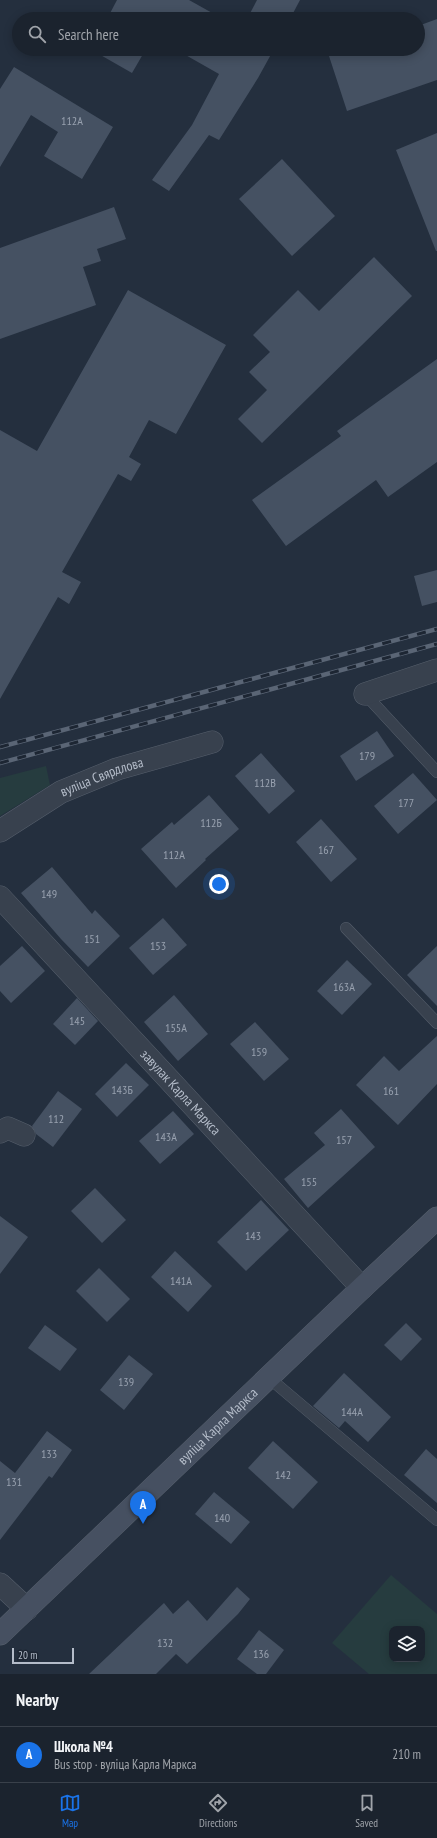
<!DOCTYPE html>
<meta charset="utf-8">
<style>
:root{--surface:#1b232e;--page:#242b36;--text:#f1f3f6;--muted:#a0a4aa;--line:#39404a;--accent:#1a73e8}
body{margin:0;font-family:"PT Sans Narrow",sans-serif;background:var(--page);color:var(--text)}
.controls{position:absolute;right:12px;bottom:12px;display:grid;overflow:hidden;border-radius:8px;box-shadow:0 2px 10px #0003}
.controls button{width:36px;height:36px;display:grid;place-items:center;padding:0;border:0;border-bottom:1px solid var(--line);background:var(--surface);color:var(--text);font:20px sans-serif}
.scale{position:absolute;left:12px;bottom:10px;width:62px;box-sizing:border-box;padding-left:4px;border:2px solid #b4bcc9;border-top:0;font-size:11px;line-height:14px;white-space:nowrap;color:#b4bcc9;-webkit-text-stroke:3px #1d2633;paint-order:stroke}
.you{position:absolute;left:219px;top:884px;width:14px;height:14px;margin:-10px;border:3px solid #fff;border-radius:50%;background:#1a73e8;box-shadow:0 0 0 6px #1a73e833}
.badge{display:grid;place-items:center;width:26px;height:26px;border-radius:50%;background:var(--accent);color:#fff;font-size:13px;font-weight:700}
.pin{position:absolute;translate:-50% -33px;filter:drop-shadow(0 1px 2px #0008)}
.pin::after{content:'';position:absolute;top:21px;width:14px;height:12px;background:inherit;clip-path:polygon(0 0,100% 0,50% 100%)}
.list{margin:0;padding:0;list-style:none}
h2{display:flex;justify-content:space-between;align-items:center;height:52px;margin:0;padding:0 16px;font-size:17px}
h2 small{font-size:13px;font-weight:400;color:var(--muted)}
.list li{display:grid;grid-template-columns:26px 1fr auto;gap:12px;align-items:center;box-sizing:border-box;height:56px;padding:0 16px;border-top:1px solid var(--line)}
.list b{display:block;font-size:15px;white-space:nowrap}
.list p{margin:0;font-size:13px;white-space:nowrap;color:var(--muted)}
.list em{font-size:13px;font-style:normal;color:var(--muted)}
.icon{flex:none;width:22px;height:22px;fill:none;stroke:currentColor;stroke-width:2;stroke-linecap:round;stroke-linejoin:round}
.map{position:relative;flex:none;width:437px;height:1674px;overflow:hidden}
.search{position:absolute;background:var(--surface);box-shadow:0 2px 10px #0003;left:12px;right:12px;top:12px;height:44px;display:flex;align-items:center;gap:10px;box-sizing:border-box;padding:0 14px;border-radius:22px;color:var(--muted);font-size:15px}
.sheet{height:108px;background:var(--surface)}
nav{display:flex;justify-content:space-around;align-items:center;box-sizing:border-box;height:56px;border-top:1px solid var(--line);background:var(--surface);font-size:11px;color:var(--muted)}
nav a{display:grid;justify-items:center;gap:2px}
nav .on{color:var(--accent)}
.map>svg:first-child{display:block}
.green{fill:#263c3f;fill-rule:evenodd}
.building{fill:#455162}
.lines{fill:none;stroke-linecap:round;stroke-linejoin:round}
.lane-casing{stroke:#565f6c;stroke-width:12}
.street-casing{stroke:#565f6c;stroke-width:23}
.secondary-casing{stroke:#565f6c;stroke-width:23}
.lane{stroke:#38414e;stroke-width:11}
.street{stroke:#38414e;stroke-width:22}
.secondary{stroke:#465061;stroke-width:22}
.rail-casing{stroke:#5a6575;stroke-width:4.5}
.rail{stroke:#1d2633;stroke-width:3;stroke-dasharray:9;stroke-linecap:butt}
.labels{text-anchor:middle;stroke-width:3.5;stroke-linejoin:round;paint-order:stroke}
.number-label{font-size:12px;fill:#98a1af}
.street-label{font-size:14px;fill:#b4bcc9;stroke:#1d2633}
</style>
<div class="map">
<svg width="437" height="1674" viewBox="0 0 437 1674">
<rect width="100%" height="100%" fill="#242f3e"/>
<g class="green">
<path d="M46,766L50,785L0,816V778Z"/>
<path d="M391,1575L437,1614V1674H369L332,1643ZM392,1629H422V1659H392Z"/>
</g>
<g class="building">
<path d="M117,0H189L223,19H107Z"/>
<path d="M257,0H300L290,19H247Z"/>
<path d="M437,19V80L347,111L329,56L350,49H418V26Z"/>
<path d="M90,49H146L132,73Z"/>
<path d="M175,49H274L258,78L219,140L209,135L169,191L152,180L192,125L219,74Z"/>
<path d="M14,67L113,127L82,179L44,156L58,132L31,115L0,167V89Z"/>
<path d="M437,133V251H436L396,150Z"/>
<path d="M282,159L335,216L292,256L239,199Z"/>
<path d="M114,207L126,239L97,249L101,261L83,267L96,305L0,339V248Z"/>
<path d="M374,257L412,296L262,443L238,419L267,390L249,372L270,352L253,335L298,290L319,311Z"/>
<path d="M128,290L226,345L176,434L149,420L129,457L141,464L131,481L118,474L62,572L81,582L69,604L58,597L0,699V430L37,451Z"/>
<path d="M437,359V462L388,497L376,480L286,546L252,500L341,436L337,431Z"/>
<path d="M437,570V602L422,606L414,576Z"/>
<path d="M377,731L394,756L356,781L340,756Z"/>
<path d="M261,753L295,791L269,814L235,776Z"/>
<path d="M413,773L437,800L398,834L374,806Z"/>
<path d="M209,795L239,829L205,859L206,860L176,888L141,849L172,822L174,825Z"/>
<path d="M321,819L357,859L331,882L296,842Z"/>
<path d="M52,867L92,914L95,910L120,936L88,967L61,939L21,893Z"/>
<path d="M163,918L187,945L153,975L129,948Z"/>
<path d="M22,946L45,971L11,1003L0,991V966Z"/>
<path d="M437,946V1006L407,975Z"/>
<path d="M347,960L372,984L342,1015L317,991Z"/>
<path d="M174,995L208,1034L178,1061L144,1022Z"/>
<path d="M77,998L98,1021L75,1045L53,1024Z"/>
<path d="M255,1022L289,1059L264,1081L230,1044Z"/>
<path d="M437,1036V1084L398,1125L356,1085L384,1056L399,1071Z"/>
<path d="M126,1063L149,1085L117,1117L95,1094Z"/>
<path d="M58,1091L82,1109L53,1147L36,1134L32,1126Z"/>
<path d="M341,1109L375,1147L308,1208L284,1179L325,1145L314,1133Z"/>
<path d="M173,1111L194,1134L160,1164L139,1141Z"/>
<path d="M95,1188L126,1220L102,1243L71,1211Z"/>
<path d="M261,1200L289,1230L246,1271L217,1242Z"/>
<path d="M0,1216L28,1237L0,1274Z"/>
<path d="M175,1251L212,1286L188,1312L151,1277Z"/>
<path d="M99,1268L130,1299L107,1322L76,1291Z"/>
<path d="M406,1323L422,1339L401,1361L384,1345Z"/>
<path d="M45,1325L77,1349L60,1371L28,1348Z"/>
<path d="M129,1355L153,1374L124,1410L100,1390Z"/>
<path d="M344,1373L391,1417L368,1442L345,1421L339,1428L313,1406Z"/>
<path d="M47,1431L72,1450L52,1478L49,1476L0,1540V1461L15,1473Z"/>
<path d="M273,1441L318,1482L293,1509L248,1468Z"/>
<path d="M426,1449L437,1459V1503L404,1475Z"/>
<path d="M214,1492L250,1522L231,1544L195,1514Z"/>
<path d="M237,1587L250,1599L238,1614L187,1664L176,1654L156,1674H89L164,1603L173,1614L188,1600L207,1621Z"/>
<path d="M259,1630L284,1650L266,1674H257L237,1659Z"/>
</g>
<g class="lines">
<g class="lane-casing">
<g id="lane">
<path d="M365,694L437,772"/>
<path d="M346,928L437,1023"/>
<path d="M268,1377L437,1520"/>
</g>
</g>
<g class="street-casing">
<g id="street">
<path d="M365,694L437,670"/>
<path id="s1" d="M0,831L61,792L117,769L212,742"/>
<path id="s2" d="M0,897L362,1288"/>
<path d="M0,1132L8,1128L24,1135"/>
<path d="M0,1584L27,1609"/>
</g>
</g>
<g class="secondary-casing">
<g id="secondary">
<path id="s3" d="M0,1634L362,1288L437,1218"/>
</g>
</g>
<use href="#lane" class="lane"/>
<use href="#street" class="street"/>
<use href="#secondary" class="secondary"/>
<g class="rail-casing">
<g id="rail">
<path d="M0,747L437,629"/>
<path d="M0,763L437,644"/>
</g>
</g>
<use href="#rail" class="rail"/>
</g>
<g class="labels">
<g class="number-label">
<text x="72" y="125">112А</text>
<text x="367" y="760">179</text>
<text x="265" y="787">112В</text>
<text x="406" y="807">177</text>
<text x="211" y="827">112Б</text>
<text x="326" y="854">167</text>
<text x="174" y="859">112А</text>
<text x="49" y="898">149</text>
<text x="92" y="943">151</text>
<text x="158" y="950">153</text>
<text x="344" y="991">163А</text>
<text x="77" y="1025">145</text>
<text x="176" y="1032">155А</text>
<text x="259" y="1056">159</text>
<text x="122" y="1094">143Б</text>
<text x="391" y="1095">161</text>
<text x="56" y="1123">112</text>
<text x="166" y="1141">143А</text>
<text x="344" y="1144">157</text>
<text x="309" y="1186">155</text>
<text x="253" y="1240">143</text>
<text x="181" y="1285">141А</text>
<text x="126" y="1386">139</text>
<text x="352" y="1416">144А</text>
<text x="49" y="1458">133</text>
<text x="283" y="1479">142</text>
<text x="14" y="1486">131</text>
<text x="222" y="1522">140</text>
<text x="165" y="1647">132</text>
<text x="261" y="1658">136</text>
</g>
<g class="street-label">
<text dy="5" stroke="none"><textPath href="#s1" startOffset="116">вуліца Свярдлова</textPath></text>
<text dy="5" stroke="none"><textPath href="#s2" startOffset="266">завулак Карла Маркса</textPath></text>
<text dy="5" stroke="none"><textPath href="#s3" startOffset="301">вуліца Карла Маркса</textPath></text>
</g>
</g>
</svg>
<div class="controls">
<button><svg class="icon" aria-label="layers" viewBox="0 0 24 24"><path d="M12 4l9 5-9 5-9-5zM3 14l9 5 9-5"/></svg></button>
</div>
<div class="scale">20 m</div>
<div class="you"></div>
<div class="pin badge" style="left:143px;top:1524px">A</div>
<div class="search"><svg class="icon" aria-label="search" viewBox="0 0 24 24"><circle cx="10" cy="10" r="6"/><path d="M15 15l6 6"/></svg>Search here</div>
</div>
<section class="sheet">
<h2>Nearby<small></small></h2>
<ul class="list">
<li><span class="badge">A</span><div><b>Школа №4</b><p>Bus stop · вуліца Карла Маркса</p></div><em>210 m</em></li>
</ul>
</section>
<nav>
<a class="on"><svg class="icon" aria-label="map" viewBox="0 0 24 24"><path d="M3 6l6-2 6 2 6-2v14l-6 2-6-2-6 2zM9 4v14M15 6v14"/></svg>Map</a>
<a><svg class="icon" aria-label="directions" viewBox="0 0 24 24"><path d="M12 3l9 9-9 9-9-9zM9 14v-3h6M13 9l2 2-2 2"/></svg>Directions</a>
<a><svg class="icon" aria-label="saved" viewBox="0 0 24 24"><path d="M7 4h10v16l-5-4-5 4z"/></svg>Saved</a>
</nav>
